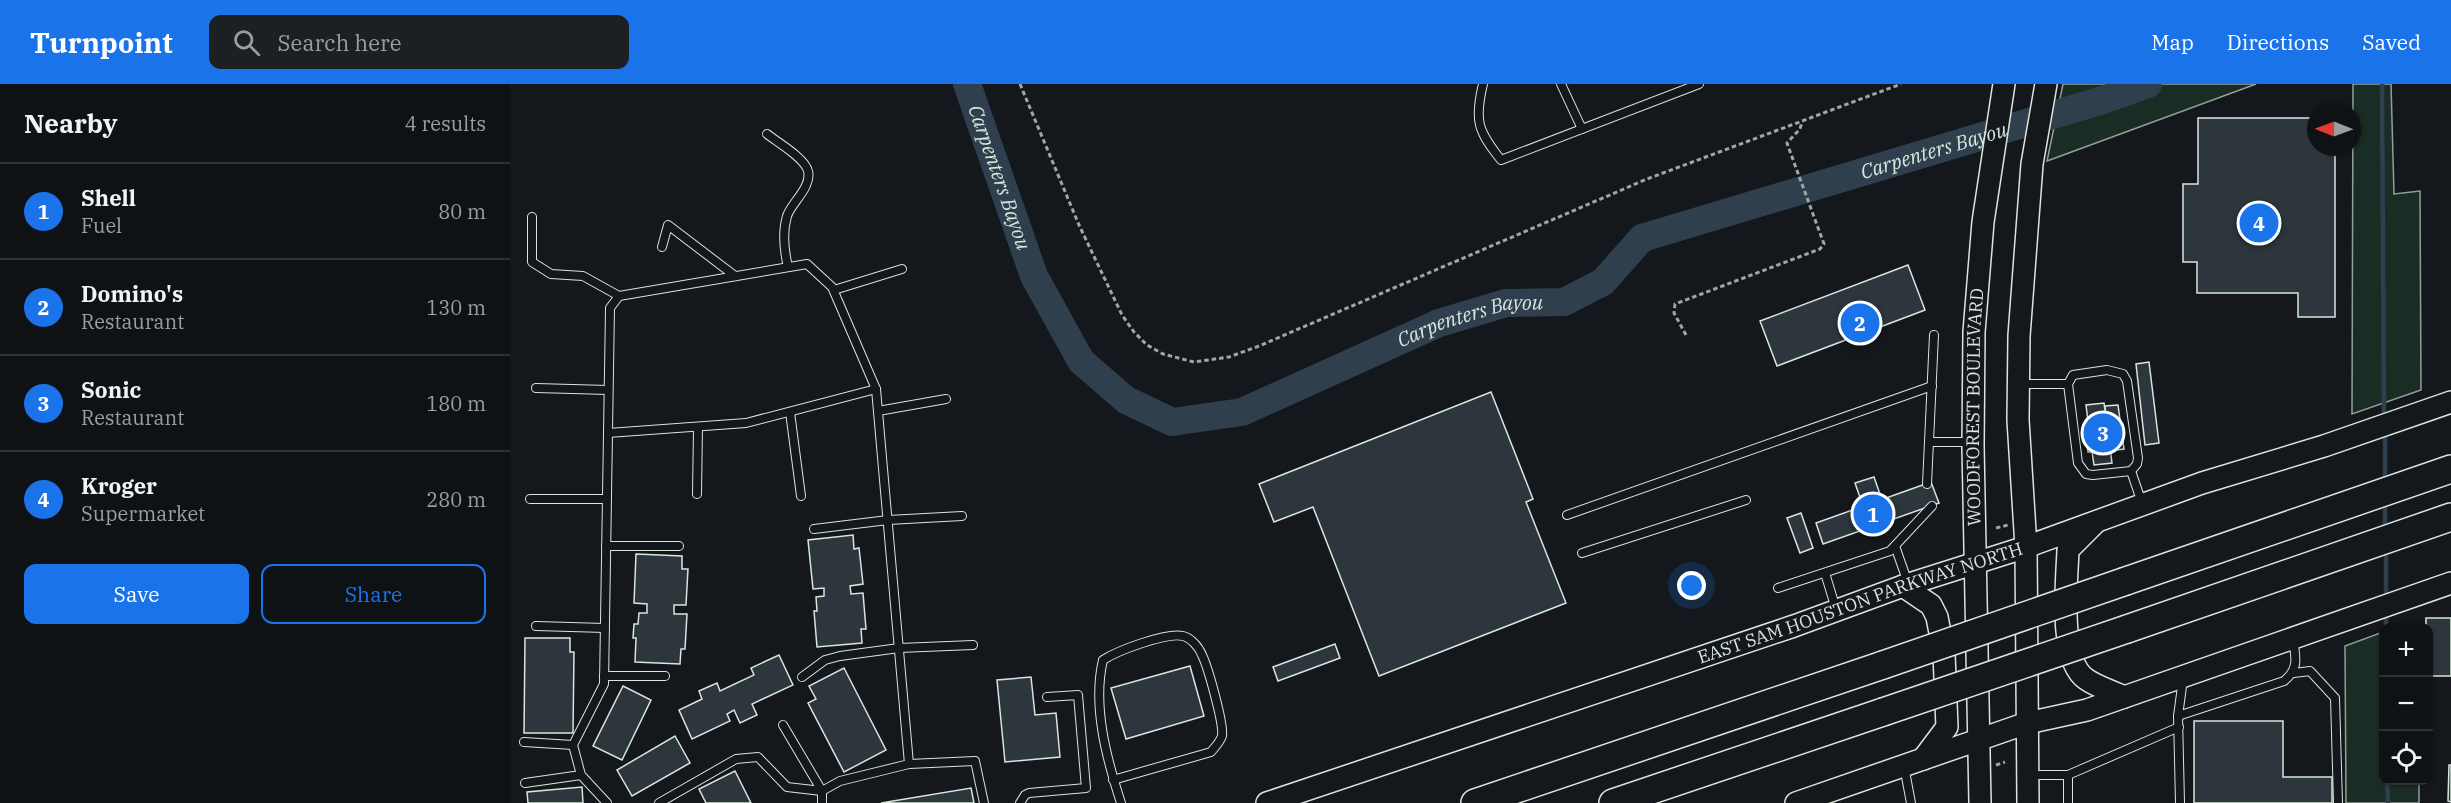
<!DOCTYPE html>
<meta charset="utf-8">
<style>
:root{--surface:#0f1215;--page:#1d2022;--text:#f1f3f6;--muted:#9b9ea0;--line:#2f3234;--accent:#1a73e8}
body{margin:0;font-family:"IBM Plex Serif",serif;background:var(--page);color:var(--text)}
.controls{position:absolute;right:18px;bottom:18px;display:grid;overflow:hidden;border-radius:12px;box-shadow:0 2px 4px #0004}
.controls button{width:54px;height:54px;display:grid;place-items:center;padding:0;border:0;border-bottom:2px solid var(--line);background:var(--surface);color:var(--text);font:30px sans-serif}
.compass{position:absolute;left:1797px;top:18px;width:54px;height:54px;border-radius:50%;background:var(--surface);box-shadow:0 2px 4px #0004;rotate:271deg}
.you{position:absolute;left:1182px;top:502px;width:21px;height:21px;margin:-15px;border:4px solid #fff;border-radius:50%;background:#1a73e8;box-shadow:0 0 0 9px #1a73e833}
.badge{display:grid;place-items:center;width:39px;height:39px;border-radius:50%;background:var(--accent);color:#fff;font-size:20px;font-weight:700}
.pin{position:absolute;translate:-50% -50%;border:3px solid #fff;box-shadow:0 2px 6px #0006}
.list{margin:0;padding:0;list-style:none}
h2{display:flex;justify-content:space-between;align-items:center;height:78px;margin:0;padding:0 24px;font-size:26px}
h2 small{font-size:20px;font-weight:400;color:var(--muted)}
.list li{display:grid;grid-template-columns:39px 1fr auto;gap:18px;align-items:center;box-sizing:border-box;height:96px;padding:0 24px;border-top:2px solid var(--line)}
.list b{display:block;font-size:22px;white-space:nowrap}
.list p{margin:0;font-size:20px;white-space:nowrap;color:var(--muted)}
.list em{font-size:20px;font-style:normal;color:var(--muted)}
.actions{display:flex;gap:12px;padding:18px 24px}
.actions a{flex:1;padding:14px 0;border:2px solid var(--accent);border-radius:12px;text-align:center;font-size:21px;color:var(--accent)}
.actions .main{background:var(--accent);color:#fff}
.icon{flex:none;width:33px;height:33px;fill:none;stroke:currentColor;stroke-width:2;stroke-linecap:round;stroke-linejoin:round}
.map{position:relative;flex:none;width:1941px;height:719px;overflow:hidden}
header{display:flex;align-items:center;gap:36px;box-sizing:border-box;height:84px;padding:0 30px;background:var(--accent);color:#fff}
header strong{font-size:28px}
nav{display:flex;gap:33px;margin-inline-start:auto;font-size:21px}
.search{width:420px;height:54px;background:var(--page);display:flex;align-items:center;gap:15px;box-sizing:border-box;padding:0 21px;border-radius:12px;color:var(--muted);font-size:22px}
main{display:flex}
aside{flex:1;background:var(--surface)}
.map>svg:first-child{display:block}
.green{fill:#1a2d24;stroke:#939e99;stroke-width:1.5}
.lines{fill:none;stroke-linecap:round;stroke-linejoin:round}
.stream{stroke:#2f3f4d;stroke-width:4.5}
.river{stroke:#2f3f4d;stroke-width:28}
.building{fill:#2c363c;stroke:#d8e6dc;stroke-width:1.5}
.lane-casing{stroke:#d8e6dc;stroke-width:10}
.secondary-casing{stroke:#d8e6dc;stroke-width:24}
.highway-casing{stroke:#d8e6dc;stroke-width:30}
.path{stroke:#9da8a2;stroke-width:3;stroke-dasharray:4.5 3;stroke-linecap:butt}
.lane{stroke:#14181c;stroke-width:8}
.secondary{stroke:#14181c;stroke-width:21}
.highway{stroke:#14181c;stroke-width:27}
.highway-bridge-casing{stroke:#d8e6dc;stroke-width:30;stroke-linecap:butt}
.highway-bridge{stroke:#14181c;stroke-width:27}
.labels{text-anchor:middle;stroke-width:4.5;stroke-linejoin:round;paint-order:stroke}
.street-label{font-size:18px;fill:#d8e6dc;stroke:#14181c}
.water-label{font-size:20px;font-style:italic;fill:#d8e6dc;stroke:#14181c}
</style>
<header>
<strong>Turnpoint</strong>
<div class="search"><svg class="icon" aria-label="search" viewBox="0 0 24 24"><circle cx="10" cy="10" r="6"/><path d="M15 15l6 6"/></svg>Search here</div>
<nav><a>Map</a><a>Directions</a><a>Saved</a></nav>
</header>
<main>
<aside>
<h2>Nearby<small>4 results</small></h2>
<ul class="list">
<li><span class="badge">1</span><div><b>Shell</b><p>Fuel</p></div><em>80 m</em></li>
<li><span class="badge">2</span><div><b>Domino's</b><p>Restaurant</p></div><em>130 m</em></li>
<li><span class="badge">3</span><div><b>Sonic</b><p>Restaurant</p></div><em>180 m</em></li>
<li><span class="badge">4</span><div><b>Kroger</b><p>Supermarket</p></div><em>280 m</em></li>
</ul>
<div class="actions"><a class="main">Save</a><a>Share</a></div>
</aside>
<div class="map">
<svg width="1941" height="719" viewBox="0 0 1941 719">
<rect width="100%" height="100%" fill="#14181c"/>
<g class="green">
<path d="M1553,0H1746L1537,77Z"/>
<path d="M1843,0H1881L1884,110L1910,107L1911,306L1842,330Z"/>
<path d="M1873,548L1874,696L1909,697V719H1836L1835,562Z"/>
</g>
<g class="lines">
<g class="stream">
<path d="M1872,0L1874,334"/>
<path d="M1875,348V397"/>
<path d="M1875,417V445"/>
<path d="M1876,465V517"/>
<path d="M1876,528V544"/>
<path d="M1877,696L1878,719"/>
</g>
<path class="river" id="s1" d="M457,0L524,192L571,277L616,316L662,338L732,328L929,239L996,219L1054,218L1093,198L1132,154L1593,16L1638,0"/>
</g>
<g class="building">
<path d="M1688,34H1806V63H1825V233H1788V209H1687V178H1673V100H1688Z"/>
<path d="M1398,181L1415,226L1267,282L1250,237Z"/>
<path d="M1639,278L1649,359L1635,361L1626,280Z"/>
<path d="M981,308L1023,415L1016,418L1056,519L869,592L803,423L764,438L749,400Z"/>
<path d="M1594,319L1602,379L1584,381L1582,368H1578L1577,361H1581L1576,321Z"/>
<path d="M1608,321L1614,365L1600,367L1595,322Z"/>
<path d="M1364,393L1372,416L1353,422L1345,399Z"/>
<path d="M1421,398L1429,419L1313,460L1306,439Z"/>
<path d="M1291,429L1303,464L1290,469L1277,434Z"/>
<path d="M343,451L344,465L349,464L353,500L340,502L341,510L353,509L356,545H351L352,559L307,563L304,527H307L306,513L314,512V504L303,505L298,456Z"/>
<path d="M126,470L172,472V485H178L176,521H164V530H177L175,565H171L170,580L125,578L126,554H123L124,540H128L129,529H137V520L124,519Z"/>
<path d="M1916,534H1941V592H1918V544H1916Z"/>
<path d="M15,554H60V568H64L63,649H14Z"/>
<path d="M825,560L830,574L768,597L763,583Z"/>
<path d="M269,571L283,601L242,620L247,631L230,639L224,626L217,630L220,637L182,655L169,626L192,615L189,607L207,599L210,607L244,591L241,584Z"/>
<path d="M680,582L694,632L616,655L601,604Z"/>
<path d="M334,584L376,666L334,688L298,619L306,615L299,602Z"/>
<path d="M521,593L525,631L546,629L550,673L495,678L487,596Z"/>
<path d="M113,602L141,616L112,676L83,662Z"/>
<path d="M1684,637H1773V693H1822V719H1684Z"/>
<path d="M165,652L180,679L122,712L107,686Z"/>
<path d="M1939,681H1941V718L1938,717Z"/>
<path d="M225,687L241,719H196L189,705Z"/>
<path d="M72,703L73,719H18L17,708Z"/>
<path d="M461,704L464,719H371Z"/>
</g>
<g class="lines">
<g class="lane-casing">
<g id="lane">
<path d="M973,0C964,37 968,47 991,76L1189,0"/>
<path d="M1051,0L1072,45"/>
<path d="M257,50C267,58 295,74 298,87C302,103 282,118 277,132C272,149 274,166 278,183"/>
<path d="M22,133V178L41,190L73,192L109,212"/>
<path d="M152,163L158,141L225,192"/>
<path d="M324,206L392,185"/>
<path d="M1597,286L1613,290L1617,297L1628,374L1627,380L1621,387L1583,391L1576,390L1568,379L1558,300L1563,291Z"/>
<path d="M1510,300H1558"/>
<path d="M26,304L98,306"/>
<path d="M368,327L436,315"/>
<path d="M280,328L291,412"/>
<path d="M98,349L236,339L366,305"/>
<path d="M1419,358H1462"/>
<path d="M1621,387L1632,419"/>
<path d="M1417,400L1424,251"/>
<path d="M187,410L188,343"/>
<path d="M20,415H97"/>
<path d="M1057,431L1422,302"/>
<path d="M304,445L378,436L452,432"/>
<path d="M96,462H169"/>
<path d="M1385,462L1398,499"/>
<path d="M1072,469L1236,416"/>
<path d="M1315,489L1326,525"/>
<path d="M1268,504L1380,467L1422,422"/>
<path d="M26,542L95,544"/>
<path d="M1784,589L1800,587L1825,614L1828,719"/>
<path d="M94,592H155"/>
<path d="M292,593L315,576L330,572L389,564L463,561"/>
<path d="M1668,632L1774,597C1789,585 1786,574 1783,556"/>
<path d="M273,641L312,707V719"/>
<path d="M14,658L63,661"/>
<path d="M399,680L465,677L474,719"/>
<path d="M1394,682L1401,719"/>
<path d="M1519,691H1558L1669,643"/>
<path d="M1558,691V719"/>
<path d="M603,696L701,668C705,663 710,658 712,652C714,640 698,583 692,571C689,563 681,554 673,552C656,548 607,567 593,576C582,622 597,676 611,719"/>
<path d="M15,699L71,691"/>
<path d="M97,719L71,691L63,661L94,600L100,224L109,212L297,180L322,203L366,305L399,680L330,697L312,707L277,703L248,673L226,675L149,719"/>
<path d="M510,719L515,711L519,709L576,704L568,611L537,613"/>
<path d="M1670,719L1668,632L1673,595"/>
</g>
</g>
<g class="secondary-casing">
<g id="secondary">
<path d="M1584,440L1558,466C1557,496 1548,576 1576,595C1587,603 1602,607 1614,613"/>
<path d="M1393,502L1421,521L1427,533L1434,570L1437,643L1413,675"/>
<path id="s2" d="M757,719L1284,542L1393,502L1516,463L1692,399L1814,362L1941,318"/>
<path d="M1286,719L1517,639L1577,626L1941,499"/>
<path id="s3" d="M1470,719L1463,362L1464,248L1473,138L1494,0"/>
<path d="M1518,719L1516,463L1508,336L1509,252L1522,80L1536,0"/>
</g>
</g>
<g class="highway-casing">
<g id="highway">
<path d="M1616,497L1941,385"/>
<path d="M1617,545L1941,433"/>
<path d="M965,719L1373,581"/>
<path d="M1103,719L1373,628"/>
</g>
</g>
<g class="path">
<path d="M510,0L569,141L612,231L624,248L637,261L653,270L684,278L719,273L749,262L1137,95L1391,0"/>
<path d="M1176,251L1164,229L1165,220L1310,165L1314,160L1278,62L1277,59L1290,45L1292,38"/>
<path d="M1486,444L1498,441"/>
<path d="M1486,681L1495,678"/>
</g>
<use href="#lane" class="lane"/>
<use href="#secondary" class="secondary"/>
<use href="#highway" class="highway"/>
<g class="highway-bridge-casing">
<g id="highway-bridge">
<path d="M1373,581L1616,497"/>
<path d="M1373,628L1617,545"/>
</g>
</g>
<use href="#highway-bridge" class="highway-bridge"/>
</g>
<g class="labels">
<g class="street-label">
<text dy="6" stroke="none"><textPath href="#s3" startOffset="396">WOODFOREST BOULEVARD</textPath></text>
<text dy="6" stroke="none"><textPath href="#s2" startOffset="626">EAST SAM HOUSTON PARKWAY NORTH</textPath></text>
</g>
<g class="water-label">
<text dy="7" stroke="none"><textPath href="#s1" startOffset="1233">Carpenters Bayou</textPath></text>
<text dy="7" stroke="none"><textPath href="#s1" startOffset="99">Carpenters Bayou</textPath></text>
<text dy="7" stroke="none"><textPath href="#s1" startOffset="729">Carpenters Bayou</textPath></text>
</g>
</g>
</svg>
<div class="controls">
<button>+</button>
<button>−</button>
<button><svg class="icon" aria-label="locate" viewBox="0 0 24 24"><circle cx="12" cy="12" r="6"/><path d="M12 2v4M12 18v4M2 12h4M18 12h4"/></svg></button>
</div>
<svg class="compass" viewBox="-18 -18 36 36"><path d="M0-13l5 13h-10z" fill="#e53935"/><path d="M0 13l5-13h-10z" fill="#9b9ea0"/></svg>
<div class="you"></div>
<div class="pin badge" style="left:1363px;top:430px">1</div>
<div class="pin badge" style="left:1350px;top:239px">2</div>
<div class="pin badge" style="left:1593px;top:349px">3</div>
<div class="pin badge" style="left:1749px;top:139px">4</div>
</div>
</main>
